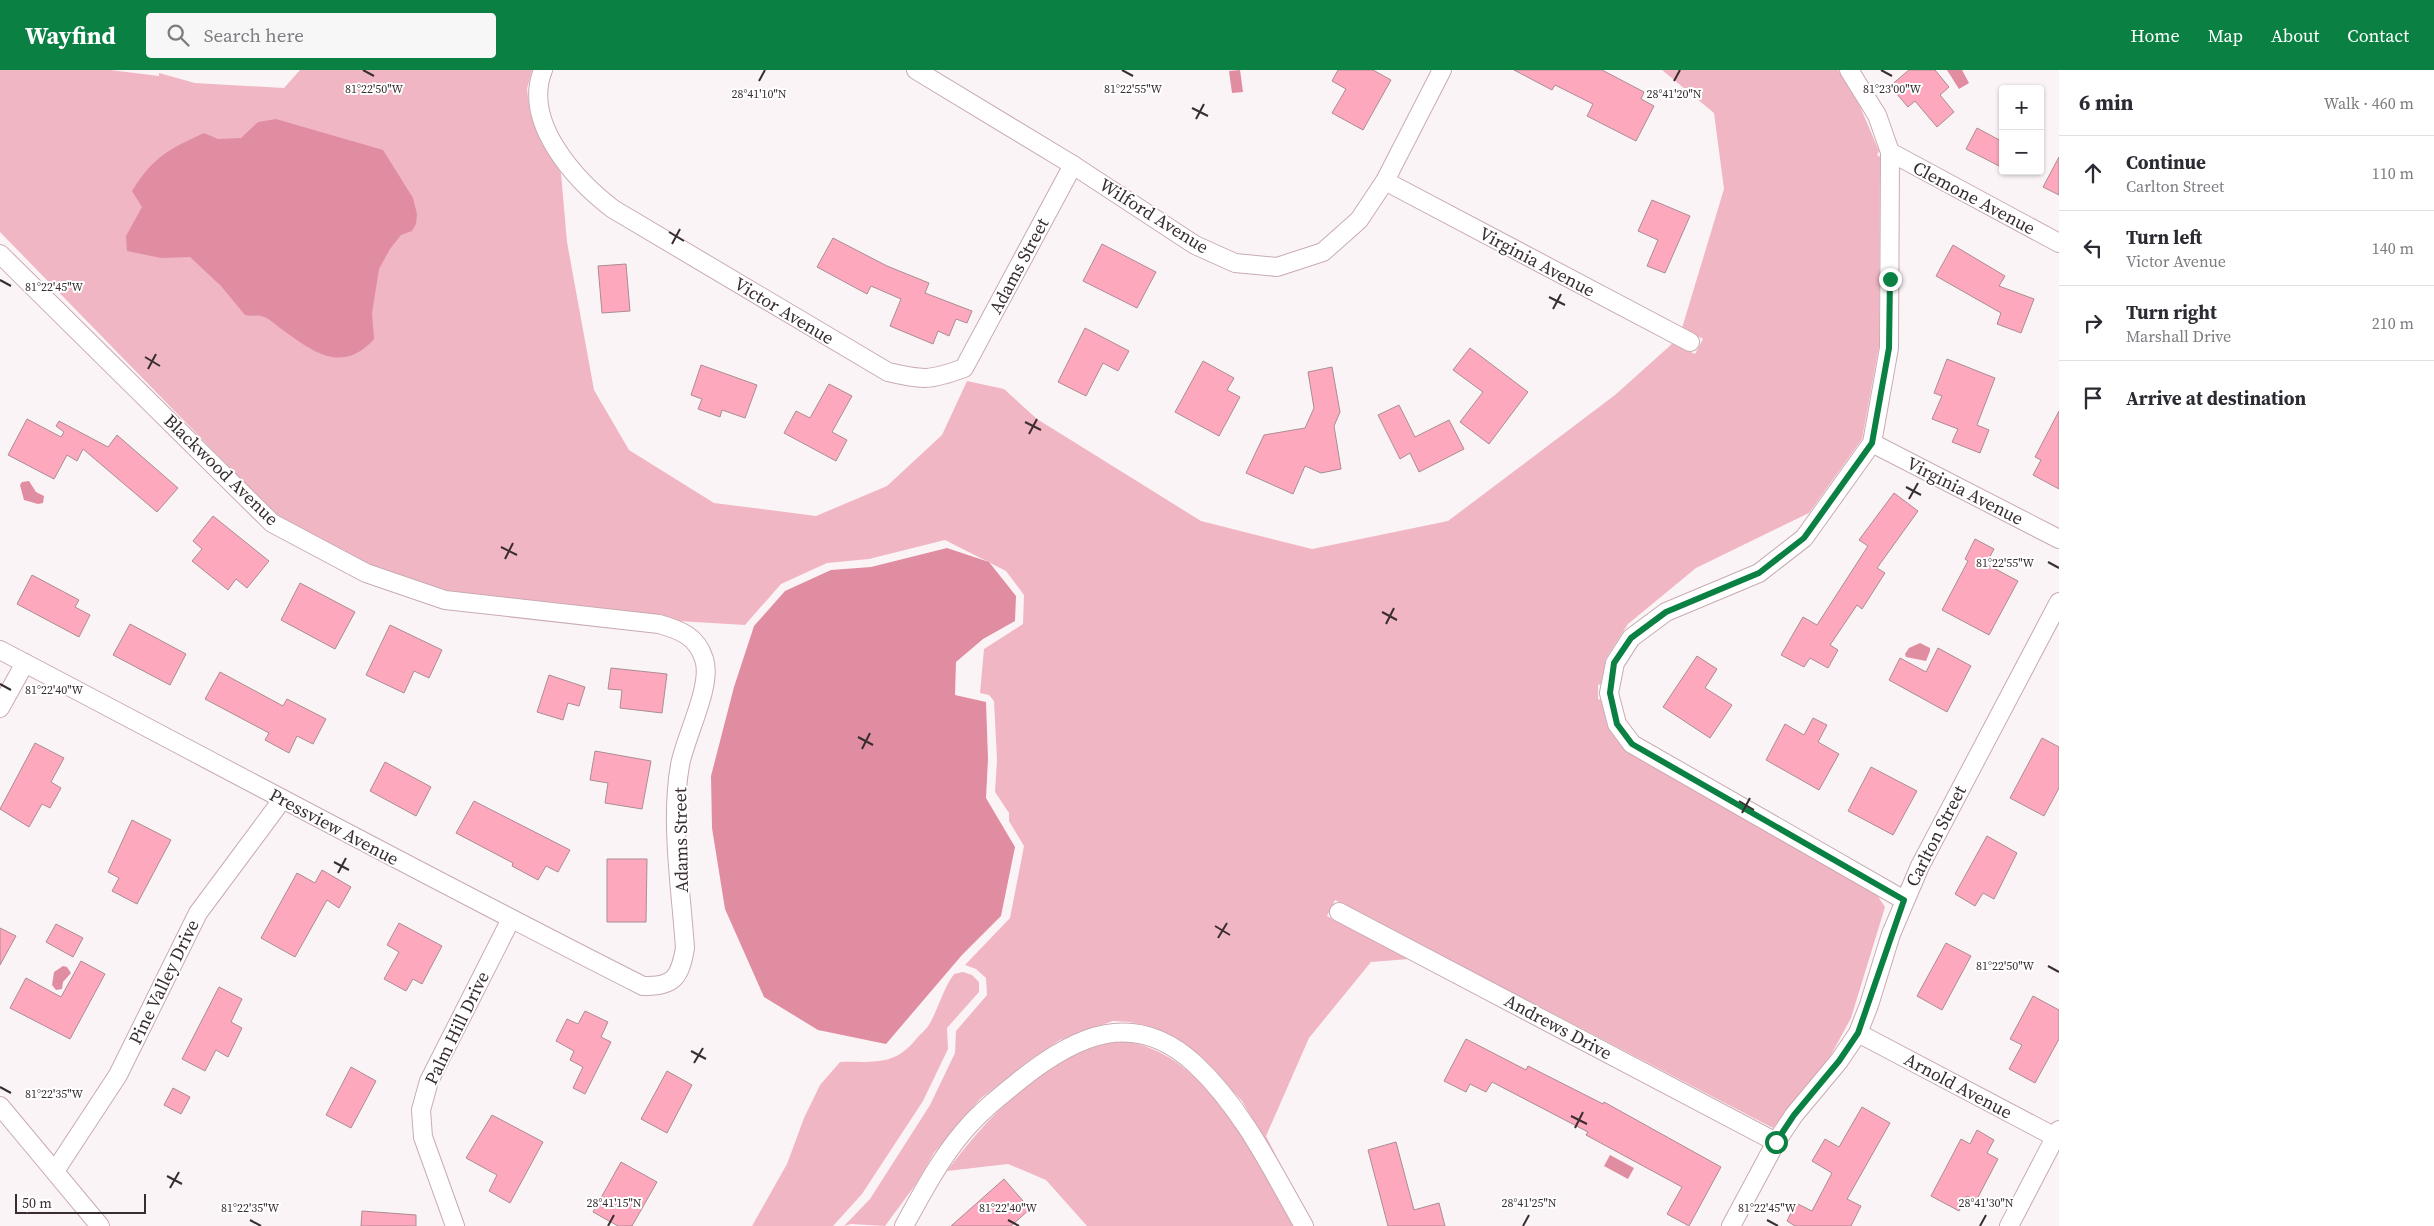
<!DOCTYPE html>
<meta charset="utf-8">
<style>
:root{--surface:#fff;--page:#f7f7f7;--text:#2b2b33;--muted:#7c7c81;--line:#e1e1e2;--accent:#0b8043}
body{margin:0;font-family:"Source Serif 4",serif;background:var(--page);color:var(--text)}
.controls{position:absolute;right:15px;top:15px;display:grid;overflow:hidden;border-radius:5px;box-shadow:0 1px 4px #0004}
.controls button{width:45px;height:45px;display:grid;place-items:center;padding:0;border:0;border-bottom:1px solid var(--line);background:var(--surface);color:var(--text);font:25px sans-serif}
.scale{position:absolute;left:15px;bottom:12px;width:131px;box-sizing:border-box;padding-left:5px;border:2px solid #382d2f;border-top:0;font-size:14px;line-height:18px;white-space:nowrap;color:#382d2f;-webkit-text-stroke:4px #fff;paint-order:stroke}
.stop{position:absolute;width:15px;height:15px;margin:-11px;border:4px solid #0b8043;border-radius:50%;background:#fff}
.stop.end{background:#0b8043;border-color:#fff;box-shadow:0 1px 5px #0008}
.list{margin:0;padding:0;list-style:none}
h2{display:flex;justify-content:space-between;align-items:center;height:65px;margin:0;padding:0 20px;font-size:21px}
h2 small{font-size:16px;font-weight:400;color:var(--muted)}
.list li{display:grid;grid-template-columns:32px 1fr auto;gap:15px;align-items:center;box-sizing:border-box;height:75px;padding:0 20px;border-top:1px solid var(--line)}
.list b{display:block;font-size:19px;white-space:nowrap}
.list p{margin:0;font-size:16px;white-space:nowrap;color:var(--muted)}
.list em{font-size:16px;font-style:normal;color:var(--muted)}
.icon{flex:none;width:28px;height:28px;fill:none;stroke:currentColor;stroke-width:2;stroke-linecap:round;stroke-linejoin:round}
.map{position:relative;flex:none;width:2059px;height:1156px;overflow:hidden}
header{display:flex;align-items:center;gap:30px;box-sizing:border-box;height:70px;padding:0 25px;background:var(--accent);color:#fff}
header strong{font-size:24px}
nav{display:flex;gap:28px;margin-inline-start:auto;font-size:18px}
.search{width:350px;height:45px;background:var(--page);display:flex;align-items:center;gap:12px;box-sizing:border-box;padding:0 18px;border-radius:5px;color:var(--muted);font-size:19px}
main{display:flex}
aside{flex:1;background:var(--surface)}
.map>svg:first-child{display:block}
.green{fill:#f1b6c4}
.water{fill:#e08ca1}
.building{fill:#fea8bd;stroke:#a98d93}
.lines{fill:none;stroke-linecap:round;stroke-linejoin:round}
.minor-casing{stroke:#c9abb2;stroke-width:20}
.minor{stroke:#fff;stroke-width:18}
.route{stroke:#0b8043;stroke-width:6}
.ticks{fill:none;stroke:#382d2f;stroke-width:2}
.labels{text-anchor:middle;stroke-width:4;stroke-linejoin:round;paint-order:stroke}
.street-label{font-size:18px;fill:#382d2f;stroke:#fff}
.ticks-label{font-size:12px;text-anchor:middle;fill:#382d2f;stroke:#fff;stroke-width:4;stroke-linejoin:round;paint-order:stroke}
</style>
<header>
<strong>Wayfind</strong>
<div class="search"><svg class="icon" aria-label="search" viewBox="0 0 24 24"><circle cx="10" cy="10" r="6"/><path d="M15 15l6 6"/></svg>Search here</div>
<nav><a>Home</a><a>Map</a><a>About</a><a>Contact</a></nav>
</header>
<main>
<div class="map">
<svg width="2059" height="1156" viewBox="0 0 2059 1156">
<rect width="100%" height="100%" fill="#fbf4f6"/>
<g class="green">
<path d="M0,0H110L159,6V3L195,13L284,18L300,0H532L527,19L530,43L542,71L561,103L567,172L594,320L629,380L714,433L816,446L887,416L942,365L967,311L1004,319L1037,349L1201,451L1312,479L1448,451L1615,325L1673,273L1695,284L1703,269L1682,258L1724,119L1714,43L1662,0H1838L1859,34L1879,81L1877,85L1880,87L1879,276L1862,369L1809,443L1696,498L1628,554L1606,588L1601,614L1598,615V629L1601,630L1607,655L1628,682L1877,825L1885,837L1851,948L1831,985L1773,1058L1335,830L1327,846L1409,889L1371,892L1309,968L1266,1066L1291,1115L1242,1031L1201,988L1167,965L1147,956L1130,952L1113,951L1060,970L1031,989L980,1029L934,1083L916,1114L885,1156L851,1154L844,1156L870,1129L930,1035L955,983L956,961L987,925L986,908L976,899L965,895L1010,848L1024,776L1009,751V743L995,722L997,690L994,631L989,625L980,623L984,579L1023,554L1024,525L1006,501L945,470L869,489L827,493L781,514L745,555L678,551L659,545L446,521L372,496L282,448L272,441L0,162Z"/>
<path d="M963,902L972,905L979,912V922L947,958L948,979L923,1031L862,1124L833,1156H752L787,1094L804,1048L820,1015L840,992C874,991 894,997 917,968C921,963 927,959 930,953C939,937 943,919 954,904Z"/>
<path d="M1123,971C1210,983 1254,1088 1294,1156H1087L1046,1110L1008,1094L947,1101C988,1046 1051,978 1123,971Z"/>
</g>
<g class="water">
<path d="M1240,0L1243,22L1232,23L1229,1Z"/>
<path d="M1947,0H1962L1969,13L1959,19Z"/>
<path d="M276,49L383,80L413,128L417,144L416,154L412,161L401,165L390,179L379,199L372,243L374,269C343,304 314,283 283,260C277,256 270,249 264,247C257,244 251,247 245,245L221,216L190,187L161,188L127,181L126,166L142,137L132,121C153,87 169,79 204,63L218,69L241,68L258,52Z"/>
<path d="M29,411L36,422L44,426L43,433L38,434L24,430L20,415L22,412Z"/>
<path d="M947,478L989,492L1016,526L1015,551L983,569L956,592L955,625L986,632L988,689L986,728L1015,777L1001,846L962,885L886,974L818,960L764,927L725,839L712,758L711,706L734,617L754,556L785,521L831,500L871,497Z"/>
<path d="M1920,573L1930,578V581L1926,591L1906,587L1905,584L1909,578Z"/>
<path d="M63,896L67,897L71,903L63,912L62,919L56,920L52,915L54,902Z"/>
<path d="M1610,1085L1634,1098L1628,1109L1604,1096Z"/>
</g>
<g class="building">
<path d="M1338,0H1373L1391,10L1363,60L1332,43L1346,19L1332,11Z"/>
<path d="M1514,0H1602L1644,22L1641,29L1654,36L1636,71L1587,46L1593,34L1555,15L1552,20Z"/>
<path d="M1909,0H1935L1949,17L1940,25L1954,42L1937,57L1915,31L1908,37L1890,16Z"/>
<path d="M1977,58L2003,72V98L1966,79Z"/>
<path d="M2059,87V125L2043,117Z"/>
<path d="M1652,130L1690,146L1665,203L1647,196L1658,170L1638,161Z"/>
<path d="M833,168L887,196L929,213L925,223L972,241L967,253L956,249L949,266L938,261L933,274L890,256L901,229L871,216L867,224L817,197Z"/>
<path d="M1102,174L1156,202L1137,238L1083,211Z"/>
<path d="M1953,175L2005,206L1999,216L2034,229L2021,263L1997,254L2001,243L1936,206Z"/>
<path d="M626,194L630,241L602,243L598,196Z"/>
<path d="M1085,258L1129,281L1118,301L1103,293L1086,326L1058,312Z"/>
<path d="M1470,278L1528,322L1489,374L1460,352L1483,322L1453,300Z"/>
<path d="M1947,289L1995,308L1977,355L1989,360L1980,383L1952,372L1958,359L1932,349L1942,326L1934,323Z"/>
<path d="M1203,291L1234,308L1227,320L1240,327L1219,366L1175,342Z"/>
<path d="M701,295L757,315L745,348L722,340L720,347L698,339L702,329L691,325Z"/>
<path d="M1332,297L1340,342L1334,356L1341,399L1321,403L1305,396L1293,424L1246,403L1264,365L1305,358L1314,338L1308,302Z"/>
<path d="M829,314L852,326L832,362L847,370L836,391L784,363L796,341L810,348Z"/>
<path d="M1399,335L1415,367L1449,350L1464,379L1419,402L1410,383L1400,389L1378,345Z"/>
<path d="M2059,341V419L2033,405L2041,390L2035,387Z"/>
<path d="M27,349L61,367L64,362L56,356L59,351L108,377L117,365L178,418L157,442L83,379L77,391L67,385L54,409L8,385Z"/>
<path d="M1894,423L1918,441L1877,498L1885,503L1862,539L1857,535L1830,575L1838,580L1828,598L1810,588L1804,597L1781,585L1803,547L1817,555L1868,476L1859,470Z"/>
<path d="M213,446L269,491L247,518L236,509L228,520L192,491L202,479L193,471Z"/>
<path d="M1975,469L1994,479L1986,494L2018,511L1989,565L1942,540L1968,491L1965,489Z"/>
<path d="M32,505L79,530L75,537L90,545L79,567L17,534Z"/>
<path d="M300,513L355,542L335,579L281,550Z"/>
<path d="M130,554L186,584L170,615L113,585Z"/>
<path d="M390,555L442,580L429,608L414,601L404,623L366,605Z"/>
<path d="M1938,578L1971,596L1947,642L1889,610L1900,588L1926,602Z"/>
<path d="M1697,586L1717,599L1705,618L1732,635L1710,668L1663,637Z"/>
<path d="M611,598L667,604L662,643L620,638L622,620L608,619Z"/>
<path d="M220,602L283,636L287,629L326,649L313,674L297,666L289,683L265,670L269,663L205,629Z"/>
<path d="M549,605L585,617L579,636L568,633L563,650L537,642Z"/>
<path d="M1813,648L1827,655L1818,672L1839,684L1819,720L1766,690L1785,654L1804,665Z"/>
<path d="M2042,668L2059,677V718L2044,746L2010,728Z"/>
<path d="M35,673L64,688L51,712L61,718L50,738L42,734L29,757L0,739Z"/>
<path d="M595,681L651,691L642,739L605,733L608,713L590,710Z"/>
<path d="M385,692L431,717L416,746L370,721Z"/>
<path d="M1871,697L1917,721L1893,765L1848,741Z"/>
<path d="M474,731L570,780L558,802L546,796L538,810L512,796L513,793L456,763Z"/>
<path d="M132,750L171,770L137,834L112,821L119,808L108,802Z"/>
<path d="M1987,766L2017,783L1994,829L1983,823L1975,836L1955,824Z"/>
<path d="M607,789H647L646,852H607Z"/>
<path d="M322,800L351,817L339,838L327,830L295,887L261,868L297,803L315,813Z"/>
<path d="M399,853L442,876L422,914L413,909L406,921L384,909L399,882L387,875Z"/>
<path d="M56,854L83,868L73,887L46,872Z"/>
<path d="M0,858L16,866L0,895Z"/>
<path d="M1946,873L1971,886L1942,940L1917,926Z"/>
<path d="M81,891L105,904L70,969L10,938L26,908L61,927Z"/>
<path d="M219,917L242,929L231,952L242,958L228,987L216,980L205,1001L182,989Z"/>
<path d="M2033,926L2059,940V969L2035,1013L2009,999L2022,975L2010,969Z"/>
<path d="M585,941L608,952L601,967L611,972L585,1024L573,1018L583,997L570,990L574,981L556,971L567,949L578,954Z"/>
<path d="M1466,969L1526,1000L1528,996L1603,1034L1604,1032L1721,1097L1689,1156L1667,1144L1682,1117L1586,1065L1588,1062L1492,1012L1486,1022L1470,1014L1466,1022L1444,1011Z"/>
<path d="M351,997L376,1011L351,1058L326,1045Z"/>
<path d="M667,1001L692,1015L667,1063L641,1049Z"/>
<path d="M173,1018L190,1027L181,1044L164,1035Z"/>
<path d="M1862,1037L1890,1053L1847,1129L1861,1136L1851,1156H1795L1787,1151L1796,1133L1812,1141L1832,1103L1812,1091L1825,1069L1839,1077Z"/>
<path d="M492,1045L543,1072L510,1133L489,1121L497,1105L466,1088Z"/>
<path d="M1977,1060L1994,1070L1987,1083L1998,1089L1976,1131L1967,1126L1959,1141L1931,1126L1961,1069L1970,1074Z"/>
<path d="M1396,1072L1414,1140L1439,1133L1445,1156H1388L1368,1080Z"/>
<path d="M621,1092L657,1112L632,1156H618L593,1142Z"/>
<path d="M1004,1109L1030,1139L1011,1156H951Z"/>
<path d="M362,1141L416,1145V1156H361Z"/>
</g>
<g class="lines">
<g class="minor-casing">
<g id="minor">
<path d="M543,0C522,52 575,110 613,139L888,302C924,310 929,311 964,298L1073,95"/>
<path d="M916,0L1073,95L1195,175L1235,193L1277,197L1323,182L1359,150L1385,111L1442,0"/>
<path d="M1849,0L1877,45L1890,82L1889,278L1872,373L1804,468L1759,503L1666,542L1631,568L1615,593L1609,623L1617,654L1632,674L1904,830"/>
<path d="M1890,82L2059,173"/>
<path d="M1385,111L1690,272"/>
<path d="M0,184L272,453L366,503L445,530L659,554C680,560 697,566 704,589C713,615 685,667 680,695C670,751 681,820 685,878C680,907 674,917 643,916C427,807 214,692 0,580"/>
<path d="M1872,373L2059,469"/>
<path d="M0,638L25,593"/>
<path d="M1339,842L1776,1072"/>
<path d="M1858,963L2059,1069"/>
<path d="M0,1036L100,1156"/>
<path d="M55,1101L118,1005L198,843L282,730"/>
<path d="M455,1156L423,1067L421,1040L429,1011L511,849"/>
<path d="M904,1156C922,1123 940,1089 964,1061C981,1041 1000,1026 1020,1010C1076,965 1134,938 1195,994C1243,1039 1272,1100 1304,1156"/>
<path d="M1731,1156L1776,1072L1794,1045L1839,991L1858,963L1869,935L1891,864L1920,796L2059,532"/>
<path d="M2009,1156L2059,1060"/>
</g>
</g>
<use href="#minor" class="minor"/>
</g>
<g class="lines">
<path class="route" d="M1776,1072L1794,1045L1839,991L1858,963L1904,830L1632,674L1617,654L1610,623L1614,593L1631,568L1666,542L1759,503L1804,468L1872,373L1889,278L1890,209"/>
</g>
<path class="ticks" d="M363,0L374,6M1122,0L1133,6M1881,0L1892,6M759,11L765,0M1674,11L1680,0M1192,38L1208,46M1196,49L1204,34M669,162L684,171M672,174L680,159M0,210L11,216M1549,227L1565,235M1553,239L1561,224M145,287L160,296M148,299L156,284M1025,352L1041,360M1029,364L1037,349M1906,417L1921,425M1909,429L1918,413M501,477L517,485M505,489L513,473M2048,492L2059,498M1382,542L1397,550M1386,554L1394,538M0,614L11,620M858,667L873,675M862,679L870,663M1739,731L1754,740M1742,743L1750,728M334,792L349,800M338,803L346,788M1215,856L1230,865M1218,868L1227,853M2048,896L2059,902M691,981L706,989M694,993L703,978M0,1017L11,1023M1571,1046L1587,1054M1575,1058L1583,1042M167,1106L182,1114M170,1118L179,1102M250,1150L261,1156M1008,1150L1019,1156M1767,1150L1778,1156M608,1156L614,1145M1523,1156L1529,1145M1980,1156L1986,1145"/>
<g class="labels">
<g class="street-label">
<text transform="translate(1974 128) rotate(28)" y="6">Clemone Avenue</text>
<text transform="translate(1154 146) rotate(32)" y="6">Wilford Avenue</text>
<text transform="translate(1537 192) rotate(28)" y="6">Virginia Avenue</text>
<text transform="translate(1019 196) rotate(-62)" y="6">Adams Street</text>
<text transform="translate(784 241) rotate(31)" y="6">Victor Avenue</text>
<text transform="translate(221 400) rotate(44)" y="6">Blackwood Avenue</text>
<text transform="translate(1965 421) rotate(27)" y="6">Virginia Avenue</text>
<text transform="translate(334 757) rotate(28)" y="6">Pressview Avenue</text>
<text transform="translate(1936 766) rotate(-63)" y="6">Carlton Street</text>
<text transform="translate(681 770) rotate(-91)" y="6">Adams Street</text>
<text transform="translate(164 912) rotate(-64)" y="6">Pine Valley Drive</text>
<text transform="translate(1558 957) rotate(28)" y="6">Andrews Drive</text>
<text transform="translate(457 958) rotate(-64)" y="6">Palm Hill Drive</text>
<text transform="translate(1958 1016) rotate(28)" y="6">Arnold Avenue</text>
</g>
</g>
<g class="ticks-label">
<text x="374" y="23">81°22'50"W</text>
<text x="1133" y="23">81°22'55"W</text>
<text x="1892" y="23">81°23'00"W</text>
<text x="759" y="28">28°41'10"N</text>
<text x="1674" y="28">28°41'20"N</text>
<text x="54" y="221">81°22'45"W</text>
<text x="2005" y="497">81°22'55"W</text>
<text x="54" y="624">81°22'40"W</text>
<text x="2005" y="900">81°22'50"W</text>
<text x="54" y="1028">81°22'35"W</text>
<text x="614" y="1137">28°41'15"N</text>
<text x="1529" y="1137">28°41'25"N</text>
<text x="1986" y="1137">28°41'30"N</text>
<text x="250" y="1142">81°22'35"W</text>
<text x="1008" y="1142">81°22'40"W</text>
<text x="1767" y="1142">81°22'45"W</text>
</g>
</svg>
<div class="controls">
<button>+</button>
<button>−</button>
</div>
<div class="scale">50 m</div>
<div class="stop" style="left:1776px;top:1072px"></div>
<div class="stop end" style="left:1890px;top:209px"></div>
</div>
<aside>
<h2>6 min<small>Walk · 460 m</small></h2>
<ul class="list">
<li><svg class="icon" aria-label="ahead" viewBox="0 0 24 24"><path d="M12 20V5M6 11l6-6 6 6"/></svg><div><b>Continue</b><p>Carlton Street</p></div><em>110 m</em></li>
<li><svg class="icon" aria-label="left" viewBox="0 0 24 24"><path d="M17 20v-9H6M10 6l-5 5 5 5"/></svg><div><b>Turn left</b><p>Victor Avenue</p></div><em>140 m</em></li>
<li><svg class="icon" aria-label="right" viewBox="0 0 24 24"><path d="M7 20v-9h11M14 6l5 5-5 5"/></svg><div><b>Turn right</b><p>Marshall Drive</p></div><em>210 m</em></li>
<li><svg class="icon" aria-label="arrive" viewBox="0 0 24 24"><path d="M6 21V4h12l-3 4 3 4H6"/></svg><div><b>Arrive at destination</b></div></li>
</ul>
</aside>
</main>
